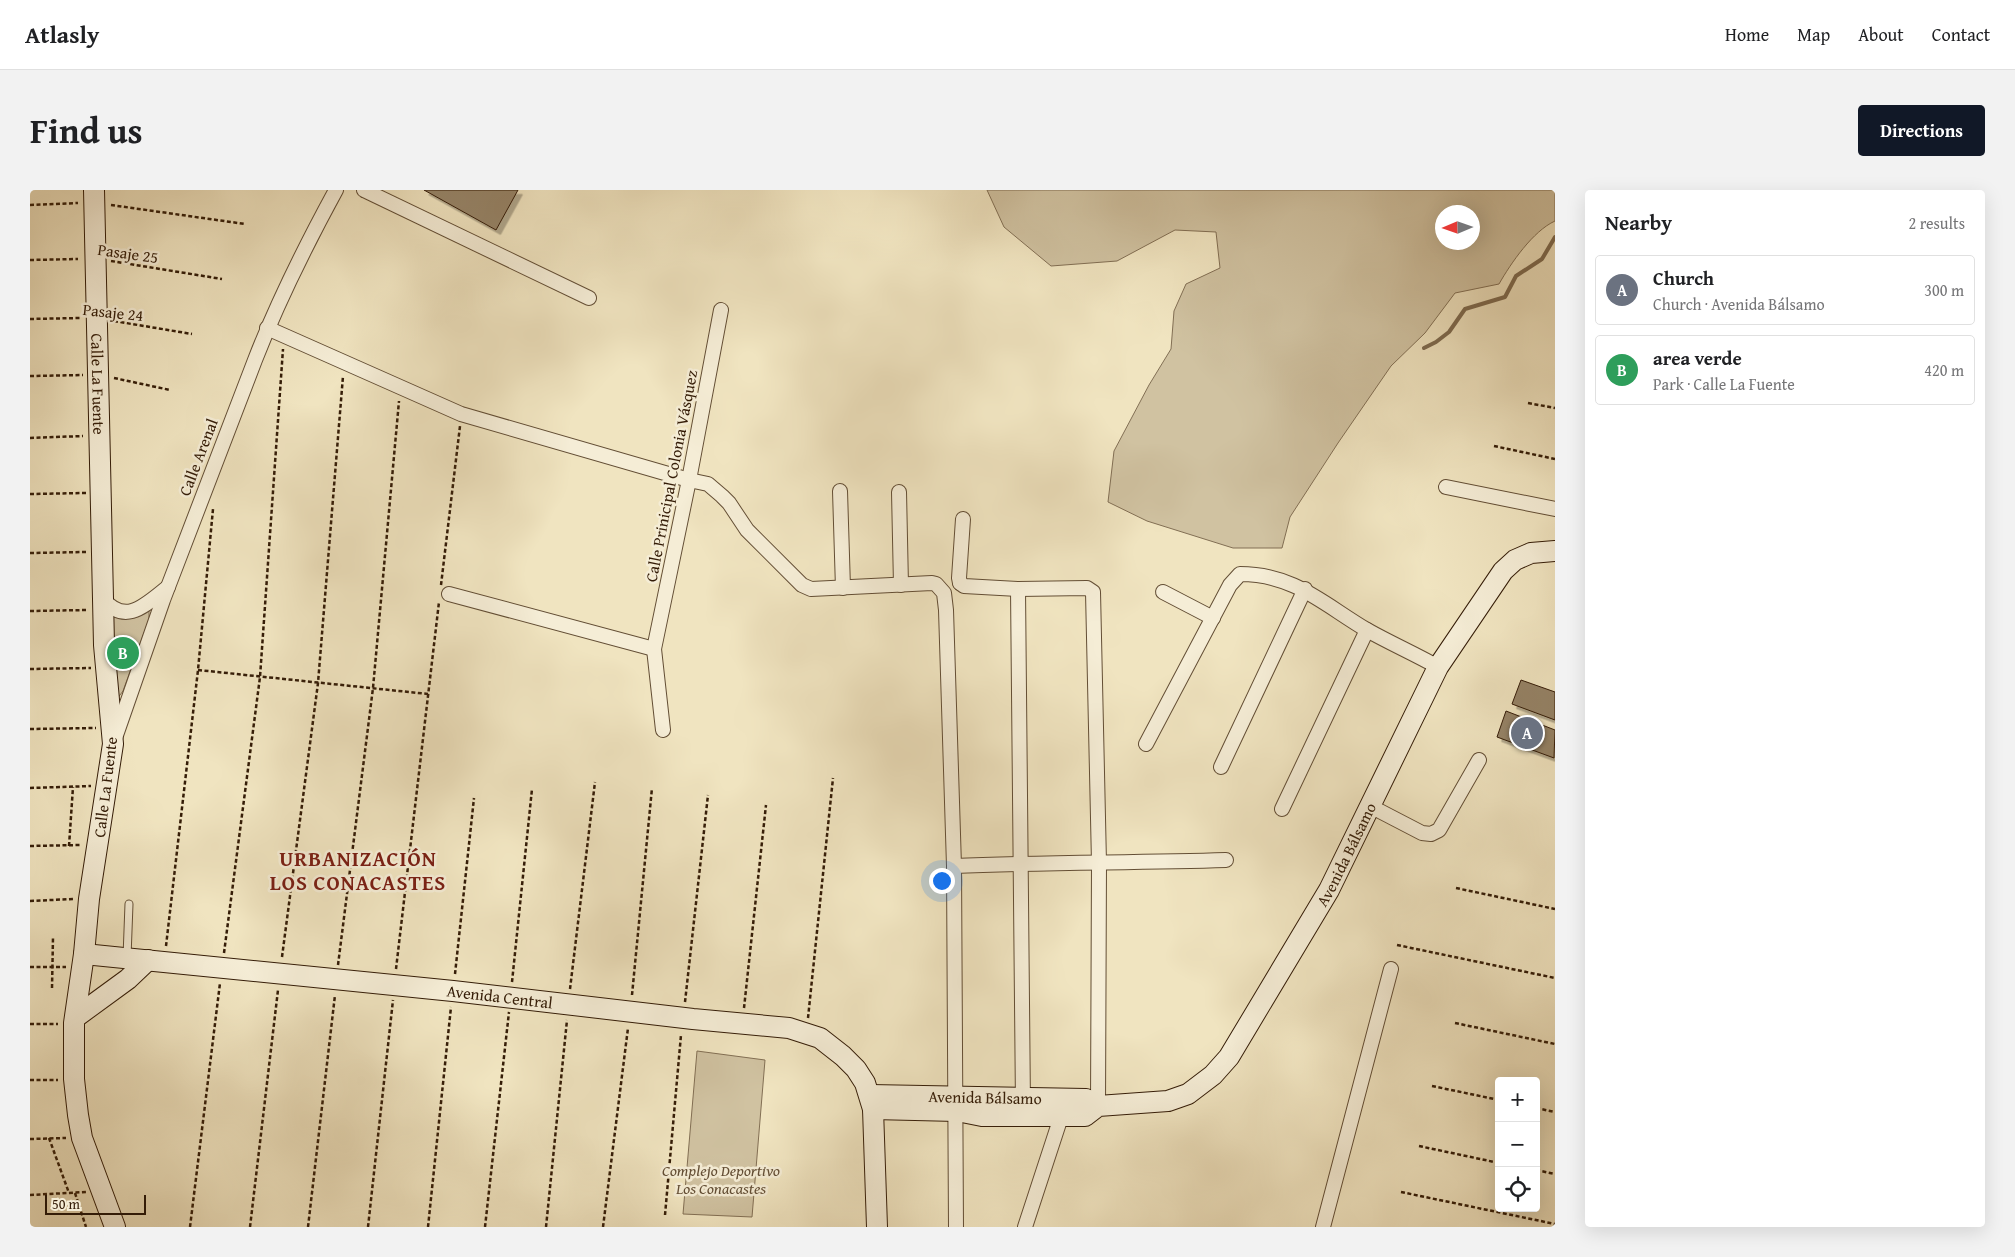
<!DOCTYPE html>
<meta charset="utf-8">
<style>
:root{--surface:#fff;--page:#f2f2f2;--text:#202124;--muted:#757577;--line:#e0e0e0;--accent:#111827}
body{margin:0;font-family:"Gentium Book Plus",serif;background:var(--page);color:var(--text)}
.controls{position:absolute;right:15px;bottom:15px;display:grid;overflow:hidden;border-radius:5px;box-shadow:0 5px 20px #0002}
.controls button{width:45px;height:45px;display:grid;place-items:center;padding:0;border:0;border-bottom:1px solid var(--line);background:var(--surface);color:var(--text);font:25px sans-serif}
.compass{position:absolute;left:1405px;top:15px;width:45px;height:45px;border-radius:50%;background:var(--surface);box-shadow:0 5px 20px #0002;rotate:268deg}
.scale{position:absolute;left:15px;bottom:12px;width:101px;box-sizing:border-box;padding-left:5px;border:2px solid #341c07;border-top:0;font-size:14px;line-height:18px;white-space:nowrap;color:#341c07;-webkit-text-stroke:4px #f5edd6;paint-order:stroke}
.you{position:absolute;left:911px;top:690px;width:18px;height:18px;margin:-12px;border:4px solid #fff;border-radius:50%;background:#1a73e8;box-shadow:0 0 0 8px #1a73e833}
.badge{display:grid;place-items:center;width:32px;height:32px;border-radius:50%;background:var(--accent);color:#fff;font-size:16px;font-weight:700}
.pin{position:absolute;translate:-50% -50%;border:2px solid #fff;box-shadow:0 1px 5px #0006}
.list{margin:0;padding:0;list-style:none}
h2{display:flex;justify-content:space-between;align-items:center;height:65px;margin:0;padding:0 20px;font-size:21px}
h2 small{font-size:16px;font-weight:400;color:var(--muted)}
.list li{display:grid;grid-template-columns:32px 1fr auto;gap:15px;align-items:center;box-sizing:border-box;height:70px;margin:0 10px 10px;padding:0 10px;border:1px solid var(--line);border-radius:5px}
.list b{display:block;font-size:19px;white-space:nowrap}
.list p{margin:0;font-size:16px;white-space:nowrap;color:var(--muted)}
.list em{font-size:16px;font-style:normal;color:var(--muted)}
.icon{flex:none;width:28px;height:28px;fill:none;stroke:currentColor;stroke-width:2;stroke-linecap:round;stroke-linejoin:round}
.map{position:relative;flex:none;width:1525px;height:1037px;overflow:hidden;border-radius:5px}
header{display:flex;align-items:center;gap:30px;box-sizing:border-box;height:70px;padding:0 25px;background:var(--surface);border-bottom:1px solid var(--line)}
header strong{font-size:24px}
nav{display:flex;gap:28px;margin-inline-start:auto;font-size:18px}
.intro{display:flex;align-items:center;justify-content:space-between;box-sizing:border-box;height:120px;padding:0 30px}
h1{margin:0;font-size:35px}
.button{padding:12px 22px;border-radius:5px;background:var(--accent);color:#fff;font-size:18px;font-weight:700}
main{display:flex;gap:30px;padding:0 30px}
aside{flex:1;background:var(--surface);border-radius:5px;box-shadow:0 5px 20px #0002}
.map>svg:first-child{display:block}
.green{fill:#d0c2a1;stroke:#826f54;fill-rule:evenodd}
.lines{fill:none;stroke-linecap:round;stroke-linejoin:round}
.stream{stroke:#7e6b50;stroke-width:4}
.building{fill:#968467;stroke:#341c07;filter:url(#shadow)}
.lane-casing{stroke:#634e35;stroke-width:9}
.street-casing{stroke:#634e35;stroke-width:16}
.secondary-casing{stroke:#341c07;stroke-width:22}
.path{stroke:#341c07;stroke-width:2.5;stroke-dasharray:4 2.5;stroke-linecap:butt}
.lane{stroke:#f5edd6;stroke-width:7}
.street{stroke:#f5edd6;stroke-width:14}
.secondary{stroke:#f5edd6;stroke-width:20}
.labels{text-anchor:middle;stroke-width:5;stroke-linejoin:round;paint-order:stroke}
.street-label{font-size:16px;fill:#341c07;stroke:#f5edd6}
.park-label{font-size:16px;font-style:italic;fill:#634e35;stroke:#f5edd6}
.district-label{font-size:21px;font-weight:bold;letter-spacing:1px;fill:#7a1f14;stroke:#f5edd6}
</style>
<header>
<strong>Atlasly</strong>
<nav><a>Home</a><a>Map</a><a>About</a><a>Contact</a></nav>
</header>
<div class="intro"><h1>Find us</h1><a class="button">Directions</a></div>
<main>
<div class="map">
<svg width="1525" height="1037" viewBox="0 0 1525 1037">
<defs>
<filter id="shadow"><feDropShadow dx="4.5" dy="4.5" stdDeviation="0" flood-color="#0004"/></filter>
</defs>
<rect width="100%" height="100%" fill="#f0e4c0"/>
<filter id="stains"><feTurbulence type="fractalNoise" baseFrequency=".004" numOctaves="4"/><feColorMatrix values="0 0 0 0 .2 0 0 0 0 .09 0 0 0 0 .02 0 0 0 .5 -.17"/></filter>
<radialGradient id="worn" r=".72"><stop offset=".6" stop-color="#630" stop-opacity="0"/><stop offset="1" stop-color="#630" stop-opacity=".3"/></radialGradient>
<g class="green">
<path d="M957,0H1525V31C1503,41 1481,73 1469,94L1425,103L1395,143L1361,176L1308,253L1260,327L1252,358H1203L1117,331L1078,312L1084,261L1119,195L1141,159L1144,121L1156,94L1190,78L1186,42L1145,40L1087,71L1021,76L974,37ZM1412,22H1442V52H1412Z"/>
<path d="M119,420V429L93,501L87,509L80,424L96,429Z"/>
<path d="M667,861L735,870L722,1027L653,1024Z"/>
</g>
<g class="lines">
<path class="stream" d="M1394,158L1406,152L1419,142L1435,119L1475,107L1486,86L1512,69L1525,47"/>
</g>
<g class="building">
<path d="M394,0H488L466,40Z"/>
<path d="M1491,490L1525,502V530L1482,514Z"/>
<path d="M1476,521L1525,540L1524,568L1467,547Z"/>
</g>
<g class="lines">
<g class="lane-casing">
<path id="lane" d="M97,767L99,714"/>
</g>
<g class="street-casing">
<g id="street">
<path d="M334,0L559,108"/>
<path d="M237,138L431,224L659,290L678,294L692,306L699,313L717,340L772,395L781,399L902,393L906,394L914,403L916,420L924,676L926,1037"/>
<path d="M1416,297L1525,319"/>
<path d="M810,301L813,398"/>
<path d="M869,302L871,395"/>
<path d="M930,393L934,396L988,399L1057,398L1063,402L1069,673L1068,916"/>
<path d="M930,393L929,388L933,329"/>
<path d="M988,399L993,916"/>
<path d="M1133,402L1183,428"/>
<path d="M419,404L624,459"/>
<path d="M73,409C96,436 115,415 138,397"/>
<path d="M633,540L624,459L659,290L691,120"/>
<path d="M85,548L133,410L225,170C248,111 276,55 306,0"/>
<path d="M1116,554L1200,395L1210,384C1264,384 1293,414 1337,440C1360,453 1385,464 1408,477"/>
<path d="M1191,577L1275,399"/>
<path d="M1340,616L1392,643L1401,644L1409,640L1449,570"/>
<path d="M1252,619L1337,440"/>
<path d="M924,676C1015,672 1105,673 1196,670"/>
<path d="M995,1037L1031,927"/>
<path d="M1293,1037L1361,779"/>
</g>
</g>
<g class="secondary-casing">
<g id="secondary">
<path id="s1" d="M64,0L73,409L74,455L83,554L59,709L54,764L44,833V889L48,925L52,948L85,1037"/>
<path id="s2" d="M54,764L423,801L663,829L759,838L790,848L813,866L826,879L835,893L843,919L847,1037"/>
<path d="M46,827L98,789L118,770"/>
<path id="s3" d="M840,905L1056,909L1068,916"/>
<path id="s4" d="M843,919L927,921L952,926H1055L1068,916L1138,911L1158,904L1183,885L1199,867L1299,700L1408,477L1473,381L1485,370L1501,363L1525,361"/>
</g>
</g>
<g class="path">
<path d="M0,15L48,13"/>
<path d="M81,15L215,34"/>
<path d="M0,70L48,69"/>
<path d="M81,71L192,89"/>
<path d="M0,129L51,128"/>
<path d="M84,131L162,144"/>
<path d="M0,186L53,185"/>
<path d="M84,188L140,200"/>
<path d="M1498,213L1525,218"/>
<path d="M0,248L53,246"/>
<path d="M1464,256L1525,269"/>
<path d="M0,304L56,303"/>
<path d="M0,363L56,362"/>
<path d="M411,395L430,236"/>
<path d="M0,421L58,420"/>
<path d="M0,479L61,478"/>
<path d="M168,480L398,504"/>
<path d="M0,539L66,538"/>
<path d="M0,598L61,596"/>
<path d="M0,656L51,655"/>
<path d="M39,656L43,597"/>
<path d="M1426,698L1525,719"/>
<path d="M0,711L43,709"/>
<path d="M1367,755L1525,788"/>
<path d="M136,756L168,480L183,319"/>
<path d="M194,763L230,487L253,159"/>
<path d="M252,767L288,493L313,186"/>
<path d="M308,775L343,498L369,211"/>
<path d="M0,777H36"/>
<path d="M366,779L409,412"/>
<path d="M425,784L444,608"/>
<path d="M482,792L502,599"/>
<path d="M22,798L23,747"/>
<path d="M540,799L565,592"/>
<path d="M602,805L622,598"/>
<path d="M655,812L678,605"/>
<path d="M714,818L736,615"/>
<path d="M778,828L803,588"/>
<path d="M1425,833L1525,854"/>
<path d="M0,834H28"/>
<path d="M0,890H28"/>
<path d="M1402,896L1469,910"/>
<path d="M1506,918L1525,922"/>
<path d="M19,948L39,1003"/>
<path d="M0,949L36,948"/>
<path d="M1389,956L1469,973"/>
<path d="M1506,980L1525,984"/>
<path d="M1371,1002L1525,1034"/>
<path d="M45,1003L56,1037"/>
<path d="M0,1005L56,1002"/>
<path d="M635,1025L651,845"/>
<path d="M160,1037L190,793"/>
<path d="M220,1037L248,800"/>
<path d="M278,1037L305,805"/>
<path d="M338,1037L363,810"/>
<path d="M398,1037L421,817"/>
<path d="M455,1037L479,822"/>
<path d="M516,1037L537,830"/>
<path d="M573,1037L598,838"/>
</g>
<use href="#lane" class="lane"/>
<use href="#street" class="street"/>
<use href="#secondary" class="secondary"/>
</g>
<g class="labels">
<g class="street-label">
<text transform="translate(98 63) rotate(8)" y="6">Pasaje 25</text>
<text transform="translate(83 122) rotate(6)" y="6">Pasaje 24</text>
<text dy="6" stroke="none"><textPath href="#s1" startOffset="194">Calle La Fuente</textPath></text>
<text transform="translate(168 267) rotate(-69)" y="6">Calle Arenal</text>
<text transform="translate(641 286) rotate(-79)" y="6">Calle Prinicipal Colonia Vásquez</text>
<text transform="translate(75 597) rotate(-83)" y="6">Calle La Fuente</text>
<text dy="6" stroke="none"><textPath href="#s4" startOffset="610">Avenida Bálsamo</textPath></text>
<text dy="6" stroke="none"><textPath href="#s2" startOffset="418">Avenida Central</textPath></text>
<text dy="6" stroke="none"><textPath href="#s3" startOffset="115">Avenida Bálsamo</textPath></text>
</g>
<g class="park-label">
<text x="691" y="986">Complejo Deportivo<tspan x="691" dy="18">Los Conacastes</tspan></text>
</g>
<g class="district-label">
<text x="328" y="676">URBANIZACIÓN<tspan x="328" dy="24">LOS CONACASTES</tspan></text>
</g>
</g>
<rect width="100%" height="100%" filter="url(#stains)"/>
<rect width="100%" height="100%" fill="url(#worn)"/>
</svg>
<div class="controls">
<button>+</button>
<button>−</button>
<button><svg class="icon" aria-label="locate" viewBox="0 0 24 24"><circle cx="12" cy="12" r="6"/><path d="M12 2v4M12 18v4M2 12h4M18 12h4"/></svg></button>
</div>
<svg class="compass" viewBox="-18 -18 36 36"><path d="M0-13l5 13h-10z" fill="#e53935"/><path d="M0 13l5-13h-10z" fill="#757577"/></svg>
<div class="scale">50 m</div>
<div class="you"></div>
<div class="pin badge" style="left:1497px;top:543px;background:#6b7280">A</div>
<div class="pin badge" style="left:93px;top:463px;background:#2e9e5b">B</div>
</div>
<aside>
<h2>Nearby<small>2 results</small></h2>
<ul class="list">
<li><span class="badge" style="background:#6b7280">A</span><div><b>Church</b><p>Church · Avenida Bálsamo</p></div><em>300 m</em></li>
<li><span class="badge" style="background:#2e9e5b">B</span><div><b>area verde</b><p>Park · Calle La Fuente</p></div><em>420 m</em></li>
</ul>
</aside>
</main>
